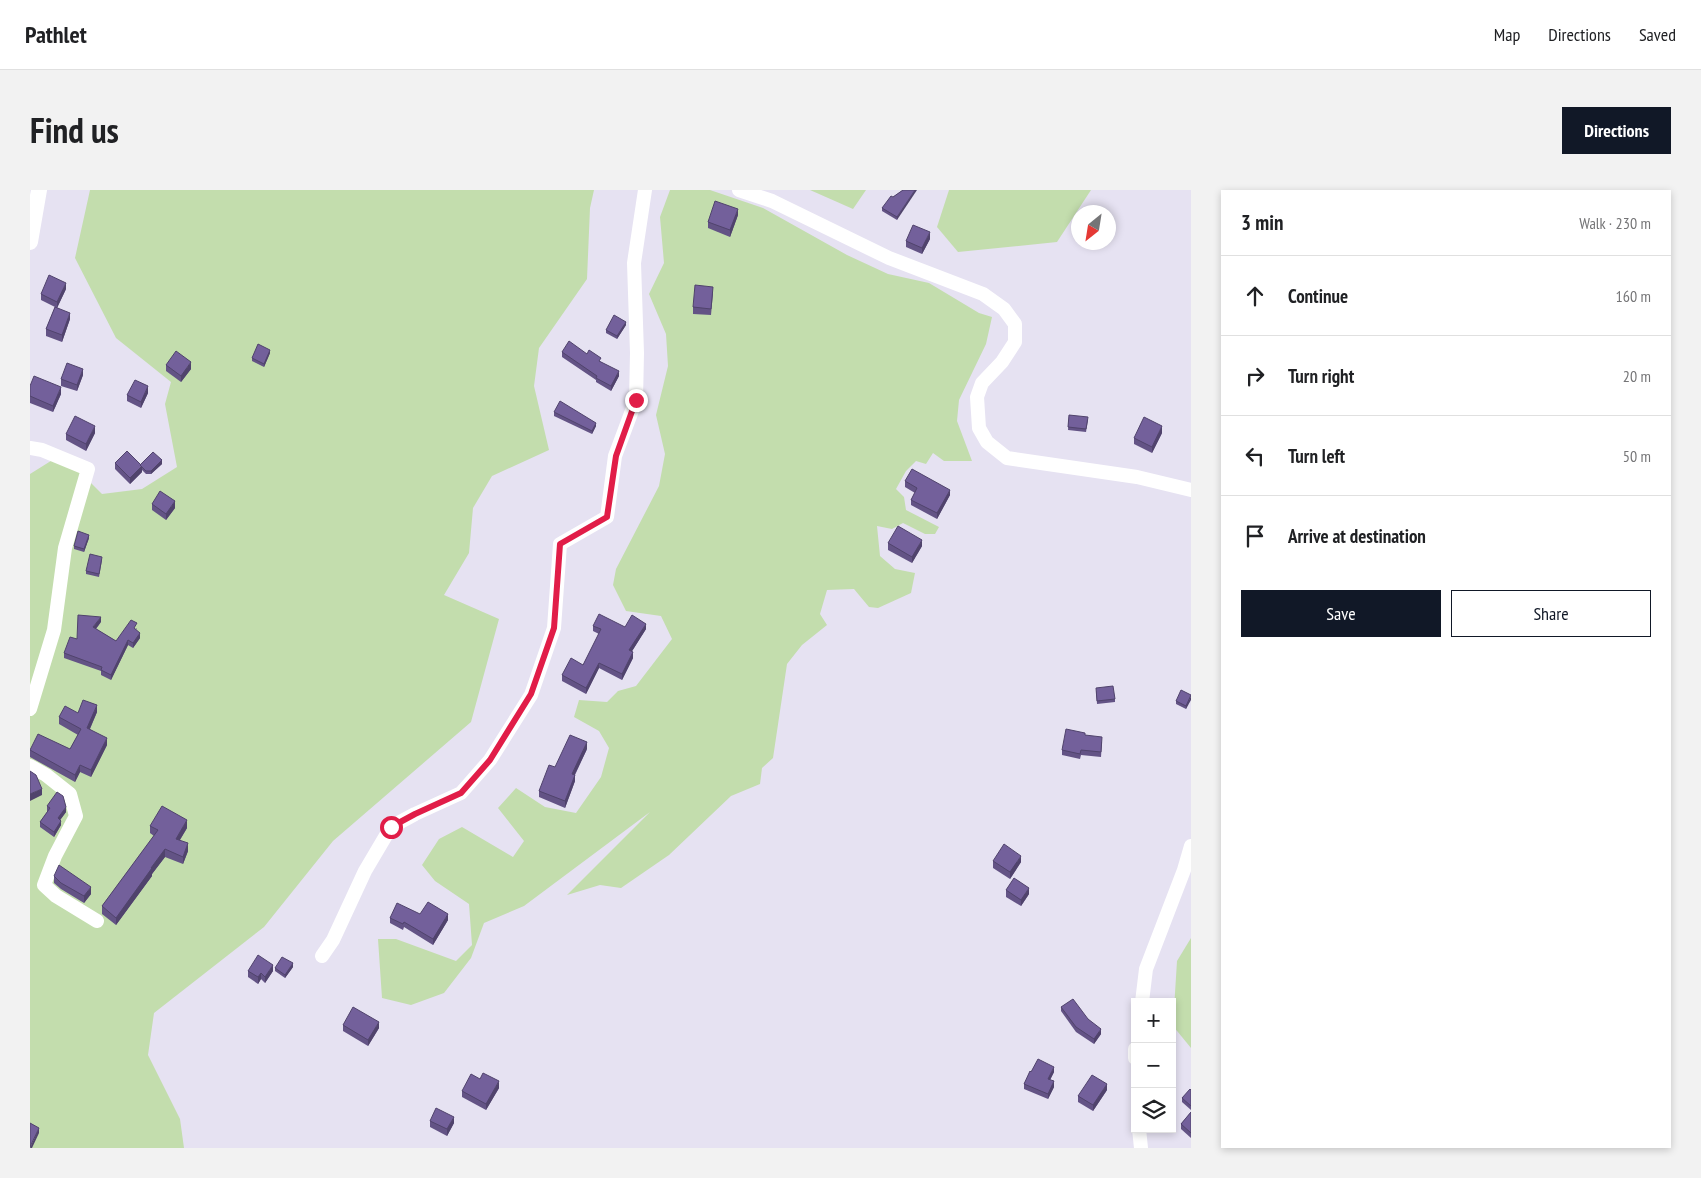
<!DOCTYPE html>
<meta charset="utf-8">
<style>
:root{--surface:#fff;--page:#f2f2f2;--text:#202124;--muted:#757577;--line:#e0e0e0;--accent:#111827}
body{margin:0;font-family:"PT Sans Narrow",sans-serif;background:var(--page);color:var(--text)}
.controls{position:absolute;right:15px;bottom:15px;display:grid;overflow:hidden;border-radius:0px;box-shadow:0 2px 8px #0003}
.controls button{width:45px;height:45px;display:grid;place-items:center;padding:0;border:0;border-bottom:1px solid var(--line);background:var(--surface);color:var(--text);font:25px sans-serif}
.compass{position:absolute;left:1041px;top:15px;width:45px;height:45px;border-radius:50%;background:var(--surface);box-shadow:0 2px 8px #0003;rotate:210deg}
.stop{position:absolute;width:15px;height:15px;margin:-11px;border:4px solid #e11d48;border-radius:50%;background:#fff}
.stop.end{background:#e11d48;border-color:#fff;box-shadow:0 1px 5px #0008}
.list{margin:0;padding:0;list-style:none}
h2{display:flex;justify-content:space-between;align-items:center;height:65px;margin:0;padding:0 20px;font-size:21px}
h2 small{font-size:16px;font-weight:400;color:var(--muted)}
.list li{display:grid;grid-template-columns:32px 1fr auto;gap:15px;align-items:center;box-sizing:border-box;height:80px;padding:0 20px;border-top:1px solid var(--line)}
.list b{display:block;font-size:19px;white-space:nowrap}
.list em{font-size:16px;font-style:normal;color:var(--muted)}
.actions{display:flex;gap:10px;padding:15px 20px}
.actions a{flex:1;padding:11px 0;border:1px solid var(--accent);border-radius:0px;text-align:center;font-size:18px;color:var(--accent)}
.actions .main{background:var(--accent);color:#fff}
.icon{flex:none;width:28px;height:28px;fill:none;stroke:currentColor;stroke-width:2;stroke-linecap:round;stroke-linejoin:round}
.map{position:relative;flex:none;width:1161px;height:958px;overflow:hidden;border-radius:0px}
header{display:flex;align-items:center;gap:30px;box-sizing:border-box;height:70px;padding:0 25px;background:var(--surface);border-bottom:1px solid var(--line)}
header strong{font-size:24px}
nav{display:flex;gap:28px;margin-inline-start:auto;font-size:18px}
.intro{display:flex;align-items:center;justify-content:space-between;box-sizing:border-box;height:120px;padding:0 30px}
h1{margin:0;font-size:35px}
.button{padding:12px 22px;border-radius:0px;background:var(--accent);color:#fff;font-size:18px;font-weight:700}
main{display:flex;gap:30px;padding:0 30px}
aside{flex:1;background:var(--surface);border-radius:0px;box-shadow:0 2px 8px #0003}
.map>svg:first-child{display:block}
.grass{fill:#c3ddad}
.lines{fill:none;stroke-linecap:round;stroke-linejoin:round}
.minor{stroke:#fff;stroke-width:14}
.tertiary{stroke:#fff;stroke-width:16}
.wall{fill:#635385}
.shaded-wall{fill:#50436c}
.building{fill:#73609b;stroke:#50436c}
.route{stroke:#e11d48;stroke-width:6}
</style>
<header>
<strong>Pathlet</strong>
<nav><a>Map</a><a>Directions</a><a>Saved</a></nav>
</header>
<div class="intro"><h1>Find us</h1><a class="button">Directions</a></div>
<main>
<div class="map">
<svg width="1161" height="958" viewBox="0 0 1161 958">
<rect width="100%" height="100%" fill="#e6e2f2"/>
<g class="grass">
<path d="M60,0H564L560,18L557,89L509,158L504,196L519,260L462,286L443,318L439,363L414,405L469,429L441,532L303,651L234,737L124,823L118,865L150,929L154,958H0V284L24,269L44,276L72,304L112,299L147,277L135,214L141,192L86,148L45,68Z"/>
<path d="M640,0H680L733,18L817,65L858,84L899,93L949,123L962,127L956,154L929,210L927,231L942,271H914L903,263L896,274L886,271L876,281L866,299L874,307L876,320L909,337L905,344H895L873,333L862,339L847,336L850,366L865,379L885,383L881,403L848,418L839,417L824,399L797,400L790,424L797,435L772,455L757,474L743,568L732,578L730,594L701,606L639,665L591,698L570,695L537,705L620,622L494,716L454,733L441,768L414,803L381,815L352,808L348,749H366L426,771L442,755L439,714L405,691L392,675L409,649L432,637L483,667L494,651L468,618L486,598L515,617L546,623L571,587L579,558L569,541L544,527L549,510L577,512L588,501L606,496L642,449L631,426L596,421L583,395L586,379L629,296L635,264L626,225L638,176L636,144L619,104L634,73L630,27Z"/>
<path d="M780,0H836L823,19Z"/>
<path d="M919,0H1061L1027,52L928,62L907,37Z"/>
<path d="M1161,748V858L1143,836L1147,771Z"/>
</g>
<g class="lines">
<g class="minor">
<path d="M709,0L742,11L859,68L953,104L974,119L985,134V152L972,172L952,193L947,207L949,238L957,252L977,268L1107,287L1161,300"/>
<path d="M0,258L12,260L58,279L35,358L24,440L0,519"/>
<path d="M0,576L16,585L40,604L46,626L25,666L14,695L26,706L67,731"/>
<path d="M292,766L303,750L335,681L361,637L385,624L431,603L460,570L501,505L524,438L530,354L577,327L585,266L606,210L607,163L604,73L615,0"/>
<path d="M1112,812L1116,779L1154,680L1161,656"/>
<path d="M1105,859V868"/>
<path d="M1109,939L1111,958"/>
</g>
<path class="tertiary" d="M0,52L9,0"/>
</g>
<g class="wall">
<path d="M873,0L867,30L852,21V18L863,7Z"/>
<path d="M708,25L700,47L678,38V32Z"/>
<path d="M900,49L892,64L876,57V51Z"/>
<path d="M36,99L27,118L40,129L32,152L16,146V139L25,117L11,110V104Z"/>
<path d="M683,103L681,125L663,124V117Z"/>
<path d="M596,135L587,149L576,143V140Z"/>
<path d="M532,162L557,164L571,172L589,186L581,201L566,192V190L532,167Z"/>
<path d="M240,163L234,177L222,171V168Z"/>
<path d="M136,175L161,179L151,192L136,181Z"/>
<path d="M53,185L47,201L31,196V189Z"/>
<path d="M0,196L31,204L23,222L0,213Z"/>
<path d="M118,203L111,218L97,211V205Z"/>
<path d="M524,222L566,236L562,244L524,226Z"/>
<path d="M1039,225L1058,230L1056,242L1038,240Z"/>
<path d="M65,243L56,261L36,250V244Z"/>
<path d="M1132,243L1122,263L1104,254V248Z"/>
<path d="M85,273L110,275L132,274L121,284H116L112,280V282L100,294L85,279Z"/>
<path d="M875,291L920,305L907,329L881,315V310L885,303L875,297Z"/>
<path d="M122,314L145,318L136,330L122,320Z"/>
<path d="M59,348L54,362L44,359V356Z"/>
<path d="M858,353L892,356L882,373L858,360Z"/>
<path d="M72,370L69,387L56,384V381Z"/>
<path d="M71,432L66,439L86,451L107,438L106,440L110,448L103,458L98,455L81,490L71,485V481L34,468V463L47,449Z"/>
<path d="M563,436L595,437L616,439L602,461L603,468L592,490L569,478L556,504L532,491V485L553,475L569,444L563,441Z"/>
<path d="M1066,501L1085,509V512L1067,514Z"/>
<path d="M1161,505L1156,519L1146,514V511Z"/>
<path d="M67,522L60,539L77,555L61,587L50,582L45,592L0,567V560L40,559L48,545L29,534V527L48,523Z"/>
<path d="M1055,545L1072,552L1071,567L1051,565L1050,569L1032,565V560Z"/>
<path d="M557,559L545,585V591L535,618L509,607V601L525,577Z"/>
<path d="M17,616L36,622L30,630L31,635L24,647L10,637V632L18,621H17Z"/>
<path d="M120,636L157,638L150,650L158,661L153,674L135,667L122,684V686L86,735L72,724V716L124,646L120,643Z"/>
<path d="M963,671L991,672L980,689L963,678Z"/>
<path d="M24,686L61,704L54,713L31,699L24,693Z"/>
<path d="M976,700L999,704L991,716L976,707Z"/>
<path d="M390,724L418,730L403,755L374,737L373,740L360,733V728Z"/>
<path d="M263,777L255,788L245,781V778Z"/>
<path d="M218,781H243L235,793L231,789L228,794L218,787Z"/>
<path d="M1031,817L1058,829L1071,844L1064,854L1046,842L1031,821Z"/>
<path d="M313,835L349,838L338,856L313,841Z"/>
<path d="M1001,882H1024L1020,890L1024,897L1018,909L994,899V894Z"/>
<path d="M469,898L456,920L432,907V901Z"/>
<path d="M1077,900L1063,921L1048,912V906Z"/>
<path d="M1161,900V920L1152,912V908Z"/>
<path d="M1161,922V948L1151,939V934Z"/>
<path d="M400,931L424,933L417,946L400,937Z"/>
</g>
<g class="shaded-wall">
<path d="M885,0H887L867,30V27Z"/>
<path d="M708,19V25L700,47V40Z"/>
<path d="M900,42V49L892,64V58Z"/>
<path d="M36,93V99L27,118V112Z"/>
<path d="M40,123V129L32,152V145Z"/>
<path d="M596,132V135L587,149V146Z"/>
<path d="M240,160V163L234,177V174Z"/>
<path d="M161,172V179L151,192V186Z"/>
<path d="M53,179V185L47,201V195Z"/>
<path d="M589,181V186L581,201V196Z"/>
<path d="M118,196V203L111,218V212Z"/>
<path d="M31,197V204L23,222V216Z"/>
<path d="M566,233V236L562,244V241Z"/>
<path d="M65,236V243L56,261V254Z"/>
<path d="M1132,236V243L1122,263V257Z"/>
<path d="M132,270V274L121,284V281Z"/>
<path d="M112,276V282L100,294V288Z"/>
<path d="M920,300V305L907,329V323Z"/>
<path d="M145,311V318L136,330V324Z"/>
<path d="M59,345V348L54,362V359Z"/>
<path d="M892,350V356L882,373V367Z"/>
<path d="M71,427V432L63,442V437Z"/>
<path d="M616,434V439L599,466V460Z"/>
<path d="M110,443V448L103,458V453Z"/>
<path d="M98,450V455L81,490V485Z"/>
<path d="M603,462V468L592,490V484Z"/>
<path d="M569,473V478L556,504V498Z"/>
<path d="M1161,506V510L1156,519V516Z"/>
<path d="M67,515V522L57,545V538Z"/>
<path d="M77,548V555L61,587V580Z"/>
<path d="M557,552V559L542,590V584Z"/>
<path d="M50,575V582L45,592V585Z"/>
<path d="M545,585V591L535,618V611Z"/>
<path d="M12,599V605L0,611V604Z"/>
<path d="M36,617V622L28,633V628Z"/>
<path d="M157,630V638L146,656V649Z"/>
<path d="M31,631V635L24,647V642Z"/>
<path d="M158,653V661L153,674V667Z"/>
<path d="M135,659V667L122,684V686L86,735V728L121,678Z"/>
<path d="M991,666V672L980,689V682Z"/>
<path d="M61,697V704L54,713V706Z"/>
<path d="M999,698V704L991,716V710Z"/>
<path d="M418,724V730L403,755V749Z"/>
<path d="M263,773V777L255,788V785Z"/>
<path d="M243,775V781L235,793V787Z"/>
<path d="M231,783V789L228,794V787Z"/>
<path d="M349,832V838L338,856V850Z"/>
<path d="M1071,839V844L1064,854V849Z"/>
<path d="M1024,877V882L1018,894V889Z"/>
<path d="M469,891V898L456,920V914Z"/>
<path d="M1024,891V897L1018,909V904Z"/>
<path d="M1077,894V900L1063,921V915Z"/>
<path d="M424,927V933L417,946V939Z"/>
<path d="M9,938V943L2,958H0Z"/>
</g>
<g class="building">
<path d="M873,0H885L867,27L852,18L861,6L863,7Z"/>
<path d="M685,11L708,19L700,40L678,32Z"/>
<path d="M883,35L900,42L892,58L876,51Z"/>
<path d="M19,85L36,93L27,112L11,104Z"/>
<path d="M665,95L683,97L681,119L663,117Z"/>
<path d="M25,117L40,123L32,145L16,139Z"/>
<path d="M584,125L596,132L587,146L576,140Z"/>
<path d="M539,151L557,164L559,160L571,168L569,171L589,181L581,196L566,188L567,186L532,162Z"/>
<path d="M228,154L240,160L234,174L222,168Z"/>
<path d="M146,161L161,172L151,186L136,175Z"/>
<path d="M37,173L53,179L47,195L31,189Z"/>
<path d="M4,186L31,197L23,216L0,206V196Z"/>
<path d="M105,190L118,196L111,212L97,205Z"/>
<path d="M530,211L566,233L562,241L524,222Z"/>
<path d="M1039,225L1058,227L1056,239L1038,237Z"/>
<path d="M45,226L65,236L56,254L36,244Z"/>
<path d="M1114,227L1132,236L1122,257L1104,248Z"/>
<path d="M97,261L112,276L100,288L85,273Z"/>
<path d="M123,262L132,270L121,281H116L110,275Z"/>
<path d="M882,279L920,300L907,323L881,310L887,298L875,291Z"/>
<path d="M130,301L145,311L136,324L122,314Z"/>
<path d="M868,336L892,350L882,367L858,353Z"/>
<path d="M48,341L59,345L54,359L44,356Z"/>
<path d="M60,364L72,367L69,384L56,381Z"/>
<path d="M569,424L595,437L602,425L616,434L599,460L603,462L592,484L569,473L556,498L532,485L541,468L553,475L571,439L563,436Z"/>
<path d="M48,425L71,427L63,437L86,451L101,430L107,433L104,438L110,443L103,453L98,450L81,485L71,480L72,477L34,463L40,447L47,449Z"/>
<path d="M1083,496L1085,509L1067,511L1066,498Z"/>
<path d="M1151,500L1161,505L1156,516L1146,511Z"/>
<path d="M53,510L67,515L57,538L77,548L61,580L50,575L45,585L0,560L8,544L40,559L51,539L29,527L35,516L48,523Z"/>
<path d="M1036,539L1055,543V545L1072,547L1071,562L1051,560L1050,564L1032,560Z"/>
<path d="M540,545L557,552L542,584L545,585L535,611L509,601L519,575L525,577Z"/>
<path d="M0,581L6,585L12,599L0,604Z"/>
<path d="M27,602L33,606L36,617L28,628L31,631L24,642L10,632L20,618L17,616Z"/>
<path d="M132,616L157,630L146,649L158,653L153,667L135,659L121,678H122L86,728L72,716L128,640L120,636Z"/>
<path d="M974,654L991,666L980,682L963,671Z"/>
<path d="M29,675L61,697L54,706L31,693L24,686Z"/>
<path d="M984,688L999,698L991,710L976,700Z"/>
<path d="M398,712L418,724L403,749L374,732L373,734L360,728L367,713L390,724Z"/>
<path d="M228,765L243,775L235,787L231,783L228,787L218,781Z"/>
<path d="M252,767L263,773L255,785L245,778Z"/>
<path d="M1043,809L1058,829L1071,839L1064,849L1046,837L1031,817Z"/>
<path d="M323,817L349,832L338,850L313,835Z"/>
<path d="M1008,869L1024,877L1018,889L1024,891L1018,904L994,894L1000,881L1001,882Z"/>
<path d="M453,883L469,891L456,914L432,901L441,884L450,889Z"/>
<path d="M1062,885L1077,894L1063,915L1048,906Z"/>
<path d="M1160,899L1161,900V916L1152,908Z"/>
<path d="M406,918L424,927L417,939L400,931Z"/>
<path d="M1161,922V943L1151,934Z"/>
<path d="M0,933L9,938L0,957Z"/>
</g>
<g class="lines">
<path class="route" d="M361,637L385,624L431,603L460,570L501,504L524,438L530,354L577,327L586,266L606,210"/>
</g>
</svg>
<div class="controls">
<button>+</button>
<button>−</button>
<button><svg class="icon" aria-label="layers" viewBox="0 0 24 24"><path d="M12 4l9 5-9 5-9-5zM3 14l9 5 9-5"/></svg></button>
</div>
<svg class="compass" viewBox="-18 -18 36 36"><path d="M0-13l5 13h-10z" fill="#e53935"/><path d="M0 13l5-13h-10z" fill="#757577"/></svg>
<div class="stop" style="left:361px;top:637px"></div>
<div class="stop end" style="left:606px;top:210px"></div>
</div>
<aside>
<h2>3 min<small>Walk · 230 m</small></h2>
<ul class="list">
<li><svg class="icon" aria-label="ahead" viewBox="0 0 24 24"><path d="M12 20V5M6 11l6-6 6 6"/></svg><div><b>Continue</b></div><em>160 m</em></li>
<li><svg class="icon" aria-label="right" viewBox="0 0 24 24"><path d="M7 20v-9h11M14 6l5 5-5 5"/></svg><div><b>Turn right</b></div><em>20 m</em></li>
<li><svg class="icon" aria-label="left" viewBox="0 0 24 24"><path d="M17 20v-9H6M10 6l-5 5 5 5"/></svg><div><b>Turn left</b></div><em>50 m</em></li>
<li><svg class="icon" aria-label="arrive" viewBox="0 0 24 24"><path d="M6 21V4h12l-3 4 3 4H6"/></svg><div><b>Arrive at destination</b></div></li>
</ul>
<div class="actions"><a class="main">Save</a><a>Share</a></div>
</aside>
</main>
